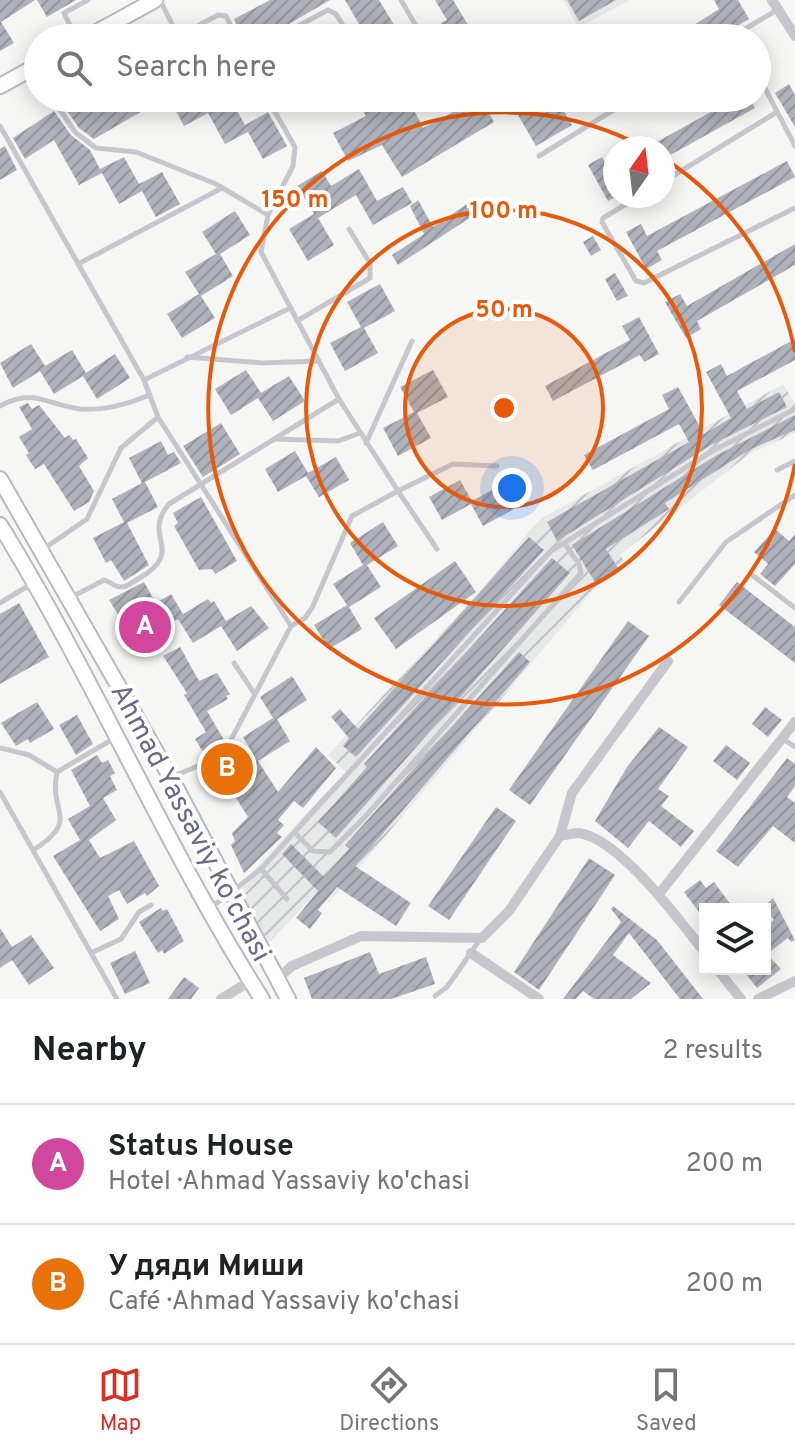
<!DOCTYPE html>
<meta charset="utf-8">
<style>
:root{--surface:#fff;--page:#f6f6f6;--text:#202124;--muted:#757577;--line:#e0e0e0;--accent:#d93025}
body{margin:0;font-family:Overpass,sans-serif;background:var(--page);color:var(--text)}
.controls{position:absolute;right:24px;bottom:24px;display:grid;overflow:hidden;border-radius:0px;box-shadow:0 4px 20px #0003}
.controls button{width:72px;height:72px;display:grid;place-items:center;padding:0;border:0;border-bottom:2px solid var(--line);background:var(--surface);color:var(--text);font:40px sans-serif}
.compass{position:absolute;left:603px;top:136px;width:72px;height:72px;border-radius:50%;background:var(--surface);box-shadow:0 4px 20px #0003;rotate:14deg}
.you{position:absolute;left:512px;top:488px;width:28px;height:28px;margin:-20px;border:6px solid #fff;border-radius:50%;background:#1a73e8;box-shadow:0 0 0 12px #1a73e833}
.badge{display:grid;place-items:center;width:52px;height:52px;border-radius:50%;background:var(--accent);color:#fff;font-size:26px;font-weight:700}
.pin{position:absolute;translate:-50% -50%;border:4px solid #fff;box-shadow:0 2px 8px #0006}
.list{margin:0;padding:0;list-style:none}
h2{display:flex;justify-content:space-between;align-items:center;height:104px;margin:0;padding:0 32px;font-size:34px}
h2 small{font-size:26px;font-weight:400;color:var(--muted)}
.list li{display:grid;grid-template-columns:52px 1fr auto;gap:24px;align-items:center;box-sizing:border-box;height:120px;padding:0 32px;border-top:2px solid var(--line)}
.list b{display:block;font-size:30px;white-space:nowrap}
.list p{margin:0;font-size:26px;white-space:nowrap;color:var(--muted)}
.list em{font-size:26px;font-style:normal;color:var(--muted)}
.icon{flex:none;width:44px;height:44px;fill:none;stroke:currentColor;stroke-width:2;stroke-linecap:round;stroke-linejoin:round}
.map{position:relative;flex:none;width:795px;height:999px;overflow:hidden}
.search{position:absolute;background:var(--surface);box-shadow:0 4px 20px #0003;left:24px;right:24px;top:24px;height:88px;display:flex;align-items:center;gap:20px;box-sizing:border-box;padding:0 28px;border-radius:44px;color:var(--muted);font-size:30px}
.sheet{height:344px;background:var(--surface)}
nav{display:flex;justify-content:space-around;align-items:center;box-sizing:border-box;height:112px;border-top:2px solid var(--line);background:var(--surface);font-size:22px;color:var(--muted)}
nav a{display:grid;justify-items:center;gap:4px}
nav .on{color:var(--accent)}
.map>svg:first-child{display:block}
.built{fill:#e7e8e8}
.industrial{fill:url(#industrial-furrows)}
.building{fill:url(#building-hatch)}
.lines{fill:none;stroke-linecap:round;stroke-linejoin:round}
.secondary-casing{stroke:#b8b9c0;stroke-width:18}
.service{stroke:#c6c6cc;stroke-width:5}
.minor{stroke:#c6c6cc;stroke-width:10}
.secondary{stroke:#fff;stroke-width:14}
.ring{fill:none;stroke:#e8590c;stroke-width:4}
.labels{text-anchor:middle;stroke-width:8;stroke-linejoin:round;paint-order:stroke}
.street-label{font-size:28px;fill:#696b83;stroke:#fff}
.centre{fill:#e8590c;stroke:#fff;stroke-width:4}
.ring-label{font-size:24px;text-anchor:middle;font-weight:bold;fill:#e8590c;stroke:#fff;stroke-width:8;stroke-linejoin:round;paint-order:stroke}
</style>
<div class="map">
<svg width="795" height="999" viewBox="0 0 795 999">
<defs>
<pattern id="industrial-furrows" width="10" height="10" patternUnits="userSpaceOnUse" patternTransform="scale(2)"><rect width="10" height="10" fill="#e7e8e8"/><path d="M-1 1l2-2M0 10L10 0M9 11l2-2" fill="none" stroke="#bfc0c1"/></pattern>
<pattern id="building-hatch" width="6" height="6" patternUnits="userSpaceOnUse" patternTransform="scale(2)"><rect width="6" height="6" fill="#b0b2bb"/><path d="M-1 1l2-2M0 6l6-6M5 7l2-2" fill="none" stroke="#93959d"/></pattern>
</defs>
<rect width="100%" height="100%" fill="#f6f7f4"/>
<path class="built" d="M563,0H630L578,28Z"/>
<path class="industrial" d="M783,384L795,404V433L749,454L620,555L624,561L621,567L593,590L329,903L316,893L269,943L237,888L346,772L328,755L482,589L529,532L544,517Z"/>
<g class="building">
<path d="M0,0H35L1,22L14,43L0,51Z"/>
<path d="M37,0H76L47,17Z"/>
<path d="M270,0H330L265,38H242L234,19Z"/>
<path d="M345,0H379L402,38H367Z"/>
<path d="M435,0H453L476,38H450L441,23L447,20Z"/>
<path d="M567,0H616L579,21Z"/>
<path d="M714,0H738L749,19L716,38H674L719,9Z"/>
<path d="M789,84L795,95V127L775,93Z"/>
<path d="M83,98H165L94,139L79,128L65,108Z"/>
<path d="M169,98H200L206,110L230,98L245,125L268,112L287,146L263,159L248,132L225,144L208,113L184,126Z"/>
<path d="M371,98H408L423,128L480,98L494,122L402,177L382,145L348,161L333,133L366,116L359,104Z"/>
<path d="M508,98H556L572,125L536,146Z"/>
<path d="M736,98H750L755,108L663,159V148H646Z"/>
<path d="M54,111L71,135L90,150L100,169L124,157L139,184L162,172L180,204L156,217L142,191L119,204L102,173L79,185L54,140L25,159L13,138Z"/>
<path d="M5,146L17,170L0,180V149Z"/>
<path d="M602,157L609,169L615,166V197L608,201L588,165Z"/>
<path d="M787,161L795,177L657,251L662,260L646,269L626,232L641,224L647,236Z"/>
<path d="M359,169L377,201L403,187L412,203L373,225L356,195L318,218L334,245L308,261L289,229L314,214L297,186L322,171L331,186Z"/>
<path d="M418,200L433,227L467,204L474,215L398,265L392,255L424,234L410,206Z"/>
<path d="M235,211L250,235L220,254L233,276L201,296L215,318L182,338L167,314L199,294L185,272L216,254L202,232Z"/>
<path d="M593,236L601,250L591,256L583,242Z"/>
<path d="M795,244V265L697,321L701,329L686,338L665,302L680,294L687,306Z"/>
<path d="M615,273L628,296L617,301L605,279Z"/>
<path d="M380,284L395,311L364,328L378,353L345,371L330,343L361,327L347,302Z"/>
<path d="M639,317L659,354L644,362L640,355L553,401L545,386L630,340L622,326Z"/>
<path d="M795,339V360L737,391L747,409L779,392L787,407L711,445L557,541L547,522L689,442L679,424L593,470L584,455L669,409L662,395L678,387L704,434L731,418L706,372L721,364L727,376Z"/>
<path d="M31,344L45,366L72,350L86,373L115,354L130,378L97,399L83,376L54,394L40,371L13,388L0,363Z"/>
<path d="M246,370L261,393L289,376L305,401L273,421L258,398L231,415L215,389Z"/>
<path d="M433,370L448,397L417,413L431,438L398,456L383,428L414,412L400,387Z"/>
<path d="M28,403L32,409L39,405L65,438L69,435L73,440L76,439L88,458L79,466L94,491L89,502L74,511L44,464L35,469L26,455L29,453L19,437L32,429L19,407Z"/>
<path d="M795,415V430L751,449L665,503L669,509L606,549L618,568L595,582L572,545L717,455Z"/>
<path d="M221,423L240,454L203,477L183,446Z"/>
<path d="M161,441L168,455L174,452L181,463L145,482L158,507L127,523L149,565L124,581L111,560L106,563L93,538L124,522L112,499L142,483L129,458Z"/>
<path d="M295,451L308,473L336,457L349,480L319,497L306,476L278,492L265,469Z"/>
<path d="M460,480L472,501L501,485L514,509L483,526L471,504L442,520L429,497Z"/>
<path d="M201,497L237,561L215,574L212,569L199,570L174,526L178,523L173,513Z"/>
<path d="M383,522L398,546L367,565L381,587L349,607L362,629L329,649L314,625L347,605L333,584L363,565L350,543Z"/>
<path d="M775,529L789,541L795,534V564L775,586L760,574L768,564L754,552Z"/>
<path d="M529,537L544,550L356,757L343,746L349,738L331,717L340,709L358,729Z"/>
<path d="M552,558L570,573L336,838L318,822L367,767L364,764Z"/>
<path d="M455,561L476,592L396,649L374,618Z"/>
<path d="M144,582L156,603L171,594L183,614L208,599L211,603L214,601L226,621L251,606L269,628L237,651L221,626L193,643L178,619L150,637L133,608L119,616L109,600Z"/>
<path d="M737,582L795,627V663L719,605Z"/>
<path d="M19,603L49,657L0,684V614Z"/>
<path d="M628,621L649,636L530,805L509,790Z"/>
<path d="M180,647L199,681L217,673L230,694L226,696L228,699L207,711L224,740L203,752L195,739L206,732L184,695L187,693L163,656Z"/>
<path d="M519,652L530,662L355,866L411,903L396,926L337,887L318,910L322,913L310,929L296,918L318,891L282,854L291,844L324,877L349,849L345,845Z"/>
<path d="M292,676L307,700L277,719L290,741L258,761L278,792L316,747L336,768L303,808L294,801L278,820L284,825L277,833L282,837L244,873L231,845L235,841L232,833L248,817L224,779L256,759L243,737L273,718L260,697Z"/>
<path d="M37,702L54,729L30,743L28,739L16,746L1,723Z"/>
<path d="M765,707L782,720L768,737L752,724Z"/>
<path d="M77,715L93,744L76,755L59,725Z"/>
<path d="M659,727L688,747L658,789L669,796L661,806L694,831L681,847L649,821L628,848L595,821L627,767Z"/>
<path d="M726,745L750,763L737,780L713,761Z"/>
<path d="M97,755L102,763L108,760L115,773L110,776L117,790L103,798L116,820L89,840L100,858L134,841L159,886L147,896L145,893L127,904L119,890L108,896L119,919L100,931L53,856L80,840L68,819L90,806L71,770Z"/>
<path d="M787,758L795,764V786L787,797L795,803V843L773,826L738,867L716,851Z"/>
<path d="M496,807L516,821L449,920L428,906Z"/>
<path d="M589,858L615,875L539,990L514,972Z"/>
<path d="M700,880L706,888L714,882L734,909H705V920L684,892Z"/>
<path d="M773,898L795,940L791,942L788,938L767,954L781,969L757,988L742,969H765V927L774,920L764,906Z"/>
<path d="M613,906L657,940L703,999H680L629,933L613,955L651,983L631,999H594L583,991L576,999H563L621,922L611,909Z"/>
<path d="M161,908L163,911L167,909L184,941L164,954L162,950L158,953L139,922Z"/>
<path d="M0,928L12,947L31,935L54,968L29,985L12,960L0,968Z"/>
<path d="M135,951L150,983L125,994L110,963Z"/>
<path d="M370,952L379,974L426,957L435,984L391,999H312L304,978Z"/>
<path d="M184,977L199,988L191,999H168Z"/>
</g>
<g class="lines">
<g class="secondary-casing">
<g id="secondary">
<path d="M86,38L155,0"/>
<path d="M0,86L38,65"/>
<path d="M0,479L171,778L288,999"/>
<path d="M0,525C95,679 165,847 262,999"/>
</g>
</g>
<g class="service">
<path d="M160,0L179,38"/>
<path d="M401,0L423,38"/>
<path d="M115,23L124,38"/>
<path d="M179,36L218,15L226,16L237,38"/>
<path d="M76,38L64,13L88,0"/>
<path d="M283,38V34L328,10L336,14L351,38"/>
<path d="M730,38L777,10"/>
<path d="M757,73L795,146"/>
<path d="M52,98L75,132L96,148L136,152L216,184L268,215"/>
<path d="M267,98L295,147L293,166L268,215L261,252L339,399"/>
<path d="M324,109L343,98"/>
<path d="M0,126L144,380L288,309"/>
<path d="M539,156L633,98"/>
<path d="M663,182L777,112"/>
<path d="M640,196L603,218L602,222L636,281L644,283L795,208"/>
<path d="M78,264L222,188"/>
<path d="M297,321L370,278V263L349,229"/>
<path d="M187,357L263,363L318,361"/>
<path d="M144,380L158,417L291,626L223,755L172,777"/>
<path d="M0,406C35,387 46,405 80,409C102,411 129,404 149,395"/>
<path d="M275,439L338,441L360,433"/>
<path d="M366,443L412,341"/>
<path d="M777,470L795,461"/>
<path d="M42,550L87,519L121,448L158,417"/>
<path d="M752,575L795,608"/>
<path d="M70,598L104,580C110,581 114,587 121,587C127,587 133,582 138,579C188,550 140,538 169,504L339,399L398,491L453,464L497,466"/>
<path d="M679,602L726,542L795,495"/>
<path d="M0,603L33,583"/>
<path d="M291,626L305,618L312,608L352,516L398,491L437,549"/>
<path d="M234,663L254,693"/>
<path d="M783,739L795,747"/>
<path d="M0,748L29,755L57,772L113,739"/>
<path d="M0,792L117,999"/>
<path d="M295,833L313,851L330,852L363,819L581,573L579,564L564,543"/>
<path d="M35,849C81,818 48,814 57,772"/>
<path d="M261,869L287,899"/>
<path d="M209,909L261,869L551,551L714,450L795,409"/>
<path d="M93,952L121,939L139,912L151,905"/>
<path d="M435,996L447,987L481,938"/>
</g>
<g class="minor">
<path d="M772,0L795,36"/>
<path d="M560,836L572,793L668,661"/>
<path d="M659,894L795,722"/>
<path d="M471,953L539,999"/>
<path d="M717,969L741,999"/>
<path d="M277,979L292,966L361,936L482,938L509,911L560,836C565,835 573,833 579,833C620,839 680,921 705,953"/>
<path d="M221,999L250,981"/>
<path d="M758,999L795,981"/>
</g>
<use href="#secondary" class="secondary"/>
</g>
<circle cx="504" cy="408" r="99" fill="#e8590c" fill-opacity=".12"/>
<g class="ring">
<circle cx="504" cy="408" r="99"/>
<circle cx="504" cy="408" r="198"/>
<path d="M795 464A296 296 0 1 1 645 148M663 158A296 296 0 0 1 795 352"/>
</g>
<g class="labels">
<g class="street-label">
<text transform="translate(192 822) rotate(62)" y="10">Ahmad Yassaviy ko'chasi</text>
</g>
</g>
<circle cx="504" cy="408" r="12" class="centre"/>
<g class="ring-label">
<text x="295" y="207">150 m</text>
<text x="504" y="218">100 m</text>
<text x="504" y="317">50 m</text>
</g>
</svg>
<div class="controls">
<button><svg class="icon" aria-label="layers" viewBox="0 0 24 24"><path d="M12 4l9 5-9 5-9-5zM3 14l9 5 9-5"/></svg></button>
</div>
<svg class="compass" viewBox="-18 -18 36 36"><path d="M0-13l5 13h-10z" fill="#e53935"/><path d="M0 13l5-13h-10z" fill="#757577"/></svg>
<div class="you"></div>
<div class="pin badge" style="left:145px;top:627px;background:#d1479c">A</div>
<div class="pin badge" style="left:227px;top:769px;background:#e8710a">B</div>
<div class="search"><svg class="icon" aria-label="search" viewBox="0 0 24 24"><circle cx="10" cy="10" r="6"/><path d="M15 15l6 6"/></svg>Search here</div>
</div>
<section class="sheet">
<h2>Nearby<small>2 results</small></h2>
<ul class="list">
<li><span class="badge" style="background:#d1479c">A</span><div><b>Status House</b><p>Hotel · Ahmad Yassaviy ko'chasi</p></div><em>200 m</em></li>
<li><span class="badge" style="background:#e8710a">B</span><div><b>У дяди Миши</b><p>Café · Ahmad Yassaviy ko'chasi</p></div><em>200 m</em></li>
</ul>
</section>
<nav>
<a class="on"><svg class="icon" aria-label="map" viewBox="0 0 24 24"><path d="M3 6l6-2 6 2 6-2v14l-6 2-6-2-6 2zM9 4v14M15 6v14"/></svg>Map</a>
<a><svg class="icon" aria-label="directions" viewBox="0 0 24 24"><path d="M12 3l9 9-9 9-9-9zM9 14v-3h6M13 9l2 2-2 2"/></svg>Directions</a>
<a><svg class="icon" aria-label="saved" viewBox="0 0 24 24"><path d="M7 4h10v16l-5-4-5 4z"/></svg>Saved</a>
</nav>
